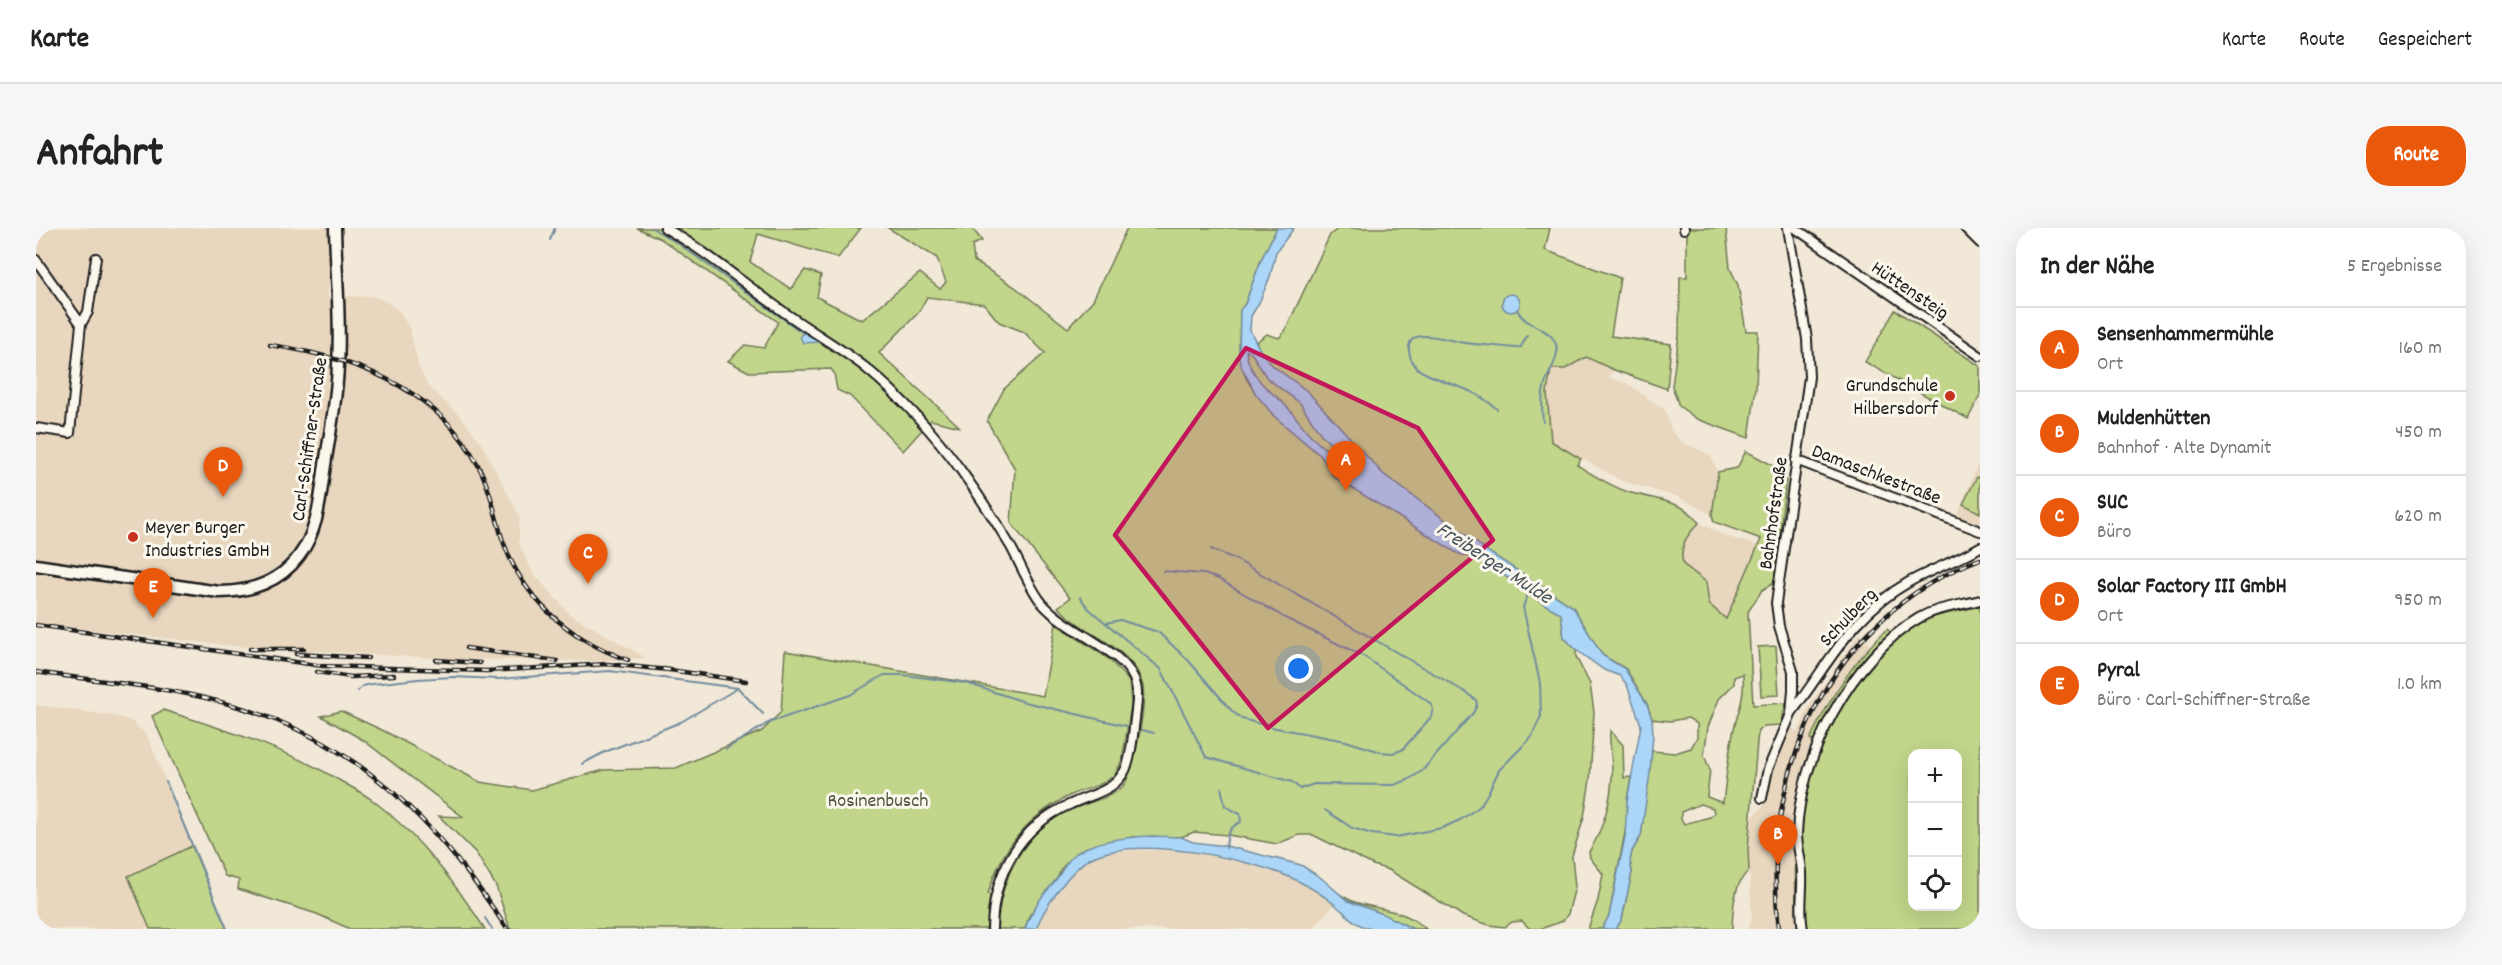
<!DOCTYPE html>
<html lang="de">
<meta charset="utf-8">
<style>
:root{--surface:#fff;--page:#f6f6f6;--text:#222;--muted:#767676;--line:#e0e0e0;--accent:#ea580c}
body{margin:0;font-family:Dekko,sans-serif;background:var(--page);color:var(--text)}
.controls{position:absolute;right:18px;bottom:18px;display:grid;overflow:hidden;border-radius:12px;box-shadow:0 6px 24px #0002}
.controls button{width:54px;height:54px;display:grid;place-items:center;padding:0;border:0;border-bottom:2px solid var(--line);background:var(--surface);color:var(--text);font:30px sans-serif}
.you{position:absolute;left:1263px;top:441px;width:21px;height:21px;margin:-15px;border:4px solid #fff;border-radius:50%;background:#1a73e8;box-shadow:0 0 0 9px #1a73e833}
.badge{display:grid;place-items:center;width:39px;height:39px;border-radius:50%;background:var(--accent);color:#fff;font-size:20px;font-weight:700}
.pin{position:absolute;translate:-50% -50px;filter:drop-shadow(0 2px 3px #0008)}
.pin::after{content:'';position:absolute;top:32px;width:21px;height:18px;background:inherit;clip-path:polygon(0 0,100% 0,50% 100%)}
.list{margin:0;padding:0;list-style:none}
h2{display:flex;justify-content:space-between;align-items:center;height:78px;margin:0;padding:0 24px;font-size:26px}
h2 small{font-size:20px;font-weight:400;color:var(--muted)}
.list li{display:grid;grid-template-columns:39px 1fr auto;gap:18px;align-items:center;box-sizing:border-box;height:84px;padding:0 24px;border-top:2px solid var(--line)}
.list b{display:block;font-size:22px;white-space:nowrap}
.list p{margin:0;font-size:20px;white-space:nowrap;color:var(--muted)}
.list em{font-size:20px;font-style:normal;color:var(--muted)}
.icon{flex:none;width:33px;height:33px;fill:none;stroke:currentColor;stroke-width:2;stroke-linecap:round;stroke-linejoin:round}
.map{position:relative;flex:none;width:1944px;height:701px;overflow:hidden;border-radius:24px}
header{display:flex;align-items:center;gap:36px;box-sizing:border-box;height:84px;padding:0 30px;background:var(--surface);border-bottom:2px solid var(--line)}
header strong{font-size:28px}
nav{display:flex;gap:33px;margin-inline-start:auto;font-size:21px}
.intro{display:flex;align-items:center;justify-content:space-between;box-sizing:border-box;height:144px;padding:0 36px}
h1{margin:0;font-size:42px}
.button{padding:15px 27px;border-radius:24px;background:var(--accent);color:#fff;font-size:21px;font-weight:700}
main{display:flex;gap:36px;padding:0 36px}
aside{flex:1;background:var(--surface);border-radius:24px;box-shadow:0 6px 24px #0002}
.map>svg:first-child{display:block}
.built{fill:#e8d6be}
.green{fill:#c1d58b;stroke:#6e7854;stroke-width:1.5;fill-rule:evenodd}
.water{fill:#abd6f7;stroke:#728c9f;stroke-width:1.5;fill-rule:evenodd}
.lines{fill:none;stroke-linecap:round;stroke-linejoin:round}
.stream{stroke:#728c9f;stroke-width:2}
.street-casing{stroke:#1c1c1c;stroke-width:12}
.secondary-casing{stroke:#1c1c1c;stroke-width:15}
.street{stroke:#fbf7ec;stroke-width:8}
.secondary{stroke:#fbf7ec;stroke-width:10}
.rail-casing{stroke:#1c1c1c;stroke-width:4.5}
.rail{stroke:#fbf7ec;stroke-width:2;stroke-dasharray:7;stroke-linecap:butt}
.marked{fill:#c2185b;fill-opacity:0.2;stroke:#c2185b;stroke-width:4.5;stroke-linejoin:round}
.poi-dot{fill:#c8321e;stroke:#fbf7ec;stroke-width:2}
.labels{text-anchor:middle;stroke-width:6;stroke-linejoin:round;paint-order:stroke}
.street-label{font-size:20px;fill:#1c1c1c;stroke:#fbf7ec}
.poi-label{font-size:20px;fill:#1c1c1c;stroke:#fbf7ec;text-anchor:end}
.park-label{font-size:20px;fill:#4e543d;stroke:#fbf7ec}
.water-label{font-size:21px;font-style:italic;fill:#47545e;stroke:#fbf7ec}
</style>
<header>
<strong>Karte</strong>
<nav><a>Karte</a><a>Route</a><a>Gespeichert</a></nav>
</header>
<div class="intro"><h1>Anfahrt</h1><a class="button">Route</a></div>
<main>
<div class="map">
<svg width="1944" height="701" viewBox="0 0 1944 701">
<rect width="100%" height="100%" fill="#f2e8d7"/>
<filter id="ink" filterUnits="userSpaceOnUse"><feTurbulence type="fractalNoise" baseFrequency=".0167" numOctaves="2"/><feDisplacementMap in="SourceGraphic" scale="12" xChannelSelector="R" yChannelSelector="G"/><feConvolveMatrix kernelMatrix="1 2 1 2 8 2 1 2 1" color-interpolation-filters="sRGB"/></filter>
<g filter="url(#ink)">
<g class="built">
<path d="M0,0H293L295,38L291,69L337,68L349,73L364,84L374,102L383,140L392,158L426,190L444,213L483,287V316L497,345L535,387L610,430L558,433L413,431L196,418L0,395Z"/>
<path d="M1550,129L1578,142L1572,149L1592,156L1629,182L1636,204L1646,214L1674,227L1682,244L1676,287L1642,269L1586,253L1515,213L1511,165L1515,141H1529Z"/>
<path d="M1944,231V299L1921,288Z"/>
<path d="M1663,295L1692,309L1724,318L1691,392L1673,376L1670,354L1647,336L1644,323L1651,308Z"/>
<path d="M1823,406L1834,417L1811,445L1787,483L1774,511L1782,515L1761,662L1760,685L1763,701H1712L1716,689L1712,621L1715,591L1729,576L1731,559L1740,529L1754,499L1762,504L1774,477Z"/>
<path d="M0,477L79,488L95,493L111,507L156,618L92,648L114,701H0Z"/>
<path d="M1098,622L1152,623L1193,630L1261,652L1299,676L1276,701H1000L1008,683L1042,639L1053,630L1066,625Z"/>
</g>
<g class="green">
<path d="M601,0H825L802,30L722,6L714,34L755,61L769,42L785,47L781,69L826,92L884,45L904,61L910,54L901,30L852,0H936L946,13L936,17L938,33L979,59L1032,100L1057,72L1091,0H1241L1225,32L1209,76L1204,83L1203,129L1210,150L1220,166L1238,188L1285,228L1297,248L1421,325C1454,334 1478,354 1505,374C1512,379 1519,381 1525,386L1528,409L1540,422V429L1554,456L1558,484L1554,552L1548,589L1536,628L1539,659L1532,686L1527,693L1504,701H1494L1486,693L1476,694L1469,699L1453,697L1427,688L1353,642L1337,637L1277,607H1263L1241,616L1192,607L1158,604L1145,609H1096L1049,620L1039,626L1025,641L1022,649L993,688L989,701H961C964,650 987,602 1036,581C1053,573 1072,572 1086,559C1099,545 1110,477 1107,458C1105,451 1102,443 1097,437C1077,412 1043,402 1022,379L1034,370L975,295L979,241L951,193L968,161L1009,125L988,104L963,94L948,76L891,69L882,85L843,125L924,199L895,192L867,223L814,168L801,162L798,145L795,141L713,144L692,133L709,117L728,120L742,94L625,11Z"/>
<path d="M1303,0H1514L1509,22L1584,50L1575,108L1635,116L1631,161L1578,142L1550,129L1529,141H1515L1511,165L1515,213L1545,231L1541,237C1557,247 1574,258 1592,264C1615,271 1649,272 1663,295C1650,308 1643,318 1647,336L1670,354L1673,376L1690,391L1725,311L1678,294L1676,287L1682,244L1701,240L1710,223L1742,240L1750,252L1738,355L1726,362L1712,384L1717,477L1750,475L1745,497L1728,498L1722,503L1712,621L1713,643C1697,655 1697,683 1696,701H1580L1586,691L1596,644L1594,633L1596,623L1605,608L1616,523L1639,525L1655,520L1661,509V496L1652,490L1634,493L1616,491L1611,476L1590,441L1566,427L1537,379L1454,325L1347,246L1271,163L1237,138L1225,124L1220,114L1231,106L1243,110L1249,103L1294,7ZM1707,446C1709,473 1702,481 1697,505C1692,528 1690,551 1687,575L1671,569L1674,542L1668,527L1672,499L1683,471L1698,456V449ZM1664,576L1677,580L1678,585L1674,589L1648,596L1645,591V584Z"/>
<path d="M1651,0H1690L1694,40L1702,57L1710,103H1722L1720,160L1713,210L1661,191L1643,178L1636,158L1643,107L1644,49H1651Z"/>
<path d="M1859,82L1944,138V167L1932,191L1829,134Z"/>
<path d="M1210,122L1215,124L1231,150L1264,175L1285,206L1302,224L1301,226C1280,222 1264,192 1250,178C1243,170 1233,164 1226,156C1217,147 1211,134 1210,122Z"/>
<path d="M1941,249L1944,251V285L1927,276Z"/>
<path d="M1944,378V701H1763L1760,685L1759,617L1761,582L1782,516L1774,511C1794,470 1817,433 1851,401L1861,411L1887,391ZM1876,526H1922V678H1876Z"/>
<path d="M1020,396L1073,431L1093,453L1095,476L1090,509L1086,532L1077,551L1076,549C1064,559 1051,560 1037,566C994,586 965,620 952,666L954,667L951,701H474L460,658L440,625L403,588L427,589L327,512L285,488L305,483L348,503L444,554L496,562L568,542L640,540L726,503L745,484L749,423L1007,468Z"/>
<path d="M1740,418L1743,467L1725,468L1722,419Z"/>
<path d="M127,482C190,502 252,521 308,555C319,561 330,567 339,574C384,609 418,654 449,701H314L281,686L202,661L203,652L189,648L116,488Z"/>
<path d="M1574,502L1587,517L1588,550L1595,549L1591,573L1592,589L1573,688L1566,701H1552L1562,672L1567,646L1554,630L1553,624C1567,601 1576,572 1576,544C1576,530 1573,516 1574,502Z"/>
<path d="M156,618L191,701H114L92,648Z"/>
<path d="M1300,664C1307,668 1315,673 1322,675C1348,683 1368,681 1390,701H1377L1347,686L1312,673Z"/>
</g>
<g class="water">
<path d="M1241,0H1258L1240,24L1234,49L1223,75L1215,88L1214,102L1225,124L1237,138L1271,163L1347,246L1454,325L1537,379L1566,427L1589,441L1611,476L1616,491L1617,506L1614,545L1605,608L1596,623L1594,633L1596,644L1586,691L1580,701H1566L1573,688L1589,609L1591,573L1605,497L1591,457L1584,448L1568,442L1540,422L1528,409L1525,386C1519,381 1512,379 1505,374C1478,354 1454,334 1421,325L1297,248L1285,228L1238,188L1220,166L1205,138L1203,129L1204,82L1209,76L1225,32ZM1210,122L1215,124L1231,150L1264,175L1285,206L1302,224L1301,226C1283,224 1263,191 1250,178C1242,169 1230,162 1223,152C1217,143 1210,134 1210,122Z"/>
<circle cx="1475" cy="75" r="9"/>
<path d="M769,104L781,112L782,114L767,115L764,108Z"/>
<path d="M1115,608L1145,609L1157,614L1190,618L1265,637L1284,649L1312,673L1347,686L1377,701C1364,701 1348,701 1335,701C1319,698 1311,686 1298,676C1287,667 1272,658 1260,652C1213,630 1102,607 1055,630C1036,639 1007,681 1000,701H989C995,682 1006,668 1019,653C1026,644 1029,635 1038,627C1056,612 1092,609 1115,608Z"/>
</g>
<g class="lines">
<g class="stream">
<path d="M616,0L643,16L767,105"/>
<path d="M514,12L519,0"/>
<path d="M1482,83C1489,98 1511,99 1518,112C1527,126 1513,143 1509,156C1505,169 1506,181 1507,194"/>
<path d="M1461,181C1433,157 1416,159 1387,144C1382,142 1377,136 1375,131C1362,93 1413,113 1429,115C1445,117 1463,118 1479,120L1485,119L1491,107"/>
<path d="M1044,369L1053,381L1125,441L1170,529L1256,554L1264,561L1278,556L1358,557L1372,552L1386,543L1437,485L1441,477L1440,472L1429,464L1201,332L1175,321"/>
<path d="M1070,395L1084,392L1122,404L1152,432L1196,483L1206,491L1240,500L1310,513L1345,524L1356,525L1366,522L1395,489L1397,481L1394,475L1329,429L1251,391L1183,351L1168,346L1127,343"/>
<path d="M322,463L326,458L337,456L382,451L417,449L462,451L574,443L702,460L727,486"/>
<path d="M1106,502L1118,505"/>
<path d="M690,521L732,495L814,467L848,447H868L930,455L989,474L1091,498"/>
<path d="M546,536L569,524L645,494L702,460"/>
<path d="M130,554L191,701"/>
<path d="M1185,559L1189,578L1204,586L1205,594C1192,599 1191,608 1190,620"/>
<path d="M1289,582L1316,600L1336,606L1360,609L1406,600L1424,592L1443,579L1451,567L1463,542L1495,510L1505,488L1504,455L1487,379L1494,362"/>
<path d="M449,690L456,701"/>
</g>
<g class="street-casing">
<g id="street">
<path d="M629,0C668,22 701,50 737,76C767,99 801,117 830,140C863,167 899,206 924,241C942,266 959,292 975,319C984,336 992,355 1003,371C1024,402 1093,422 1100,457C1103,468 1100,480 1099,491C1097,506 1096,521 1092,535C1083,563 1058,565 1035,576C983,598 957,647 956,701"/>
<path d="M1759,0L1944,128"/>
<path d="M1929,0L1944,15"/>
<path d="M1648,1V0"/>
<path d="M0,32L45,96"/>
<path d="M0,200L34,205L45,96L52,84L60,30"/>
<path d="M1760,232L1944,303"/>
<path d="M1756,484C1794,434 1815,387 1873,354C1896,341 1921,333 1944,319"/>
<path d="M1726,570L1732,541L1755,486L1757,462V443L1743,398L1740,375L1773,149L1771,111L1752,0"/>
<path d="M1767,701C1763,682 1767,665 1766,646C1766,633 1761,620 1761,606C1763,529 1816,429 1883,390C1902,379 1923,378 1944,372"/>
</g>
</g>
<g class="secondary-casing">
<path id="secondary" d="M0,337L183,364C214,364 244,354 263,328C283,301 284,269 289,237C294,204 301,171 302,137C305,91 300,46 299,0"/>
</g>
<use href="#street" class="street"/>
<use href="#secondary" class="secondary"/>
<g class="rail-casing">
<g id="rail">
<path d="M234,117C316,129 401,159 442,237C454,260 459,286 466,310C486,371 533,411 592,432"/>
<path d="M0,397L287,438L451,443L571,436L633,442"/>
<path d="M430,420L521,433"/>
<path d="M214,421H268"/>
<path d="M260,426L332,430"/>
<path d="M400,432L444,435"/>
<path d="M627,441L710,453"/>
<path d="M0,444C67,454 137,459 203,479C325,516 403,596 471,701"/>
<path d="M281,444L315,449L358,447"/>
<path d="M1743,701C1723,546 1793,389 1944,331"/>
</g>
</g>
<use href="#rail" class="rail"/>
</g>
</g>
<path class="marked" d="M1210,120L1382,200L1457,312L1232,500L1079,307Z"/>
<g class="poi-dot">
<circle cx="1914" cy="168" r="6"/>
<circle cx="97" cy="309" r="6"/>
</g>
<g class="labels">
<g class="street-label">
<text transform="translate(1875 61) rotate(34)" y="7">Hüttensteig</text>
<text transform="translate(272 211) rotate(-82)" y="7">Carl-Schiffner-Straße</text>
<text transform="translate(1841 245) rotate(21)" y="7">Damaschkestraße</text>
<text transform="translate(1736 285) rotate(-82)" y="7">Bahnhofstraße</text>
<text transform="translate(1811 388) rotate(-46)" y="7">Schulberg</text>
</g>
<g class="poi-label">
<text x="1902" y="163">Grundschule<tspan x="1902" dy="23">Hilbersdorf</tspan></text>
<text x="109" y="305" text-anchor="start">Meyer Burger<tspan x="109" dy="23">Industries GmbH</tspan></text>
</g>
<g class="park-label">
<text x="842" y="578">Rosinenbusch</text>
</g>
<g class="water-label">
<text transform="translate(1459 334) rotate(33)" y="7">Freiberger Mulde</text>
</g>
</g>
</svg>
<div class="controls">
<button>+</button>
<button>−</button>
<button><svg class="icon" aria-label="locate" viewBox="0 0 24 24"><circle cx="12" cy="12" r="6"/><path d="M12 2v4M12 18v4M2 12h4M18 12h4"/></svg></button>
</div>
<div class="you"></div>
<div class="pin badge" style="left:1310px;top:263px">A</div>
<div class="pin badge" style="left:1742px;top:637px">B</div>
<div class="pin badge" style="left:552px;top:356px">C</div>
<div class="pin badge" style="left:187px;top:269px">D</div>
<div class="pin badge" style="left:117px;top:390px">E</div>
</div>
<aside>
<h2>In der Nähe<small>5 Ergebnisse</small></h2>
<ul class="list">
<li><span class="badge">A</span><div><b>Sensenhammermühle</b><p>Ort</p></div><em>160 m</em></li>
<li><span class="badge">B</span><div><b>Muldenhütten</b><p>Bahnhof · Alte Dynamit</p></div><em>450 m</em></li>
<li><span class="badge">C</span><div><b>SUC</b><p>Büro</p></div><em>620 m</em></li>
<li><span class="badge">D</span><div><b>Solar Factory III GmbH</b><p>Ort</p></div><em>950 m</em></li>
<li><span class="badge">E</span><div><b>Pyral</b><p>Büro · Carl-Schiffner-Straße</p></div><em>1.0 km</em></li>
</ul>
</aside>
</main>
